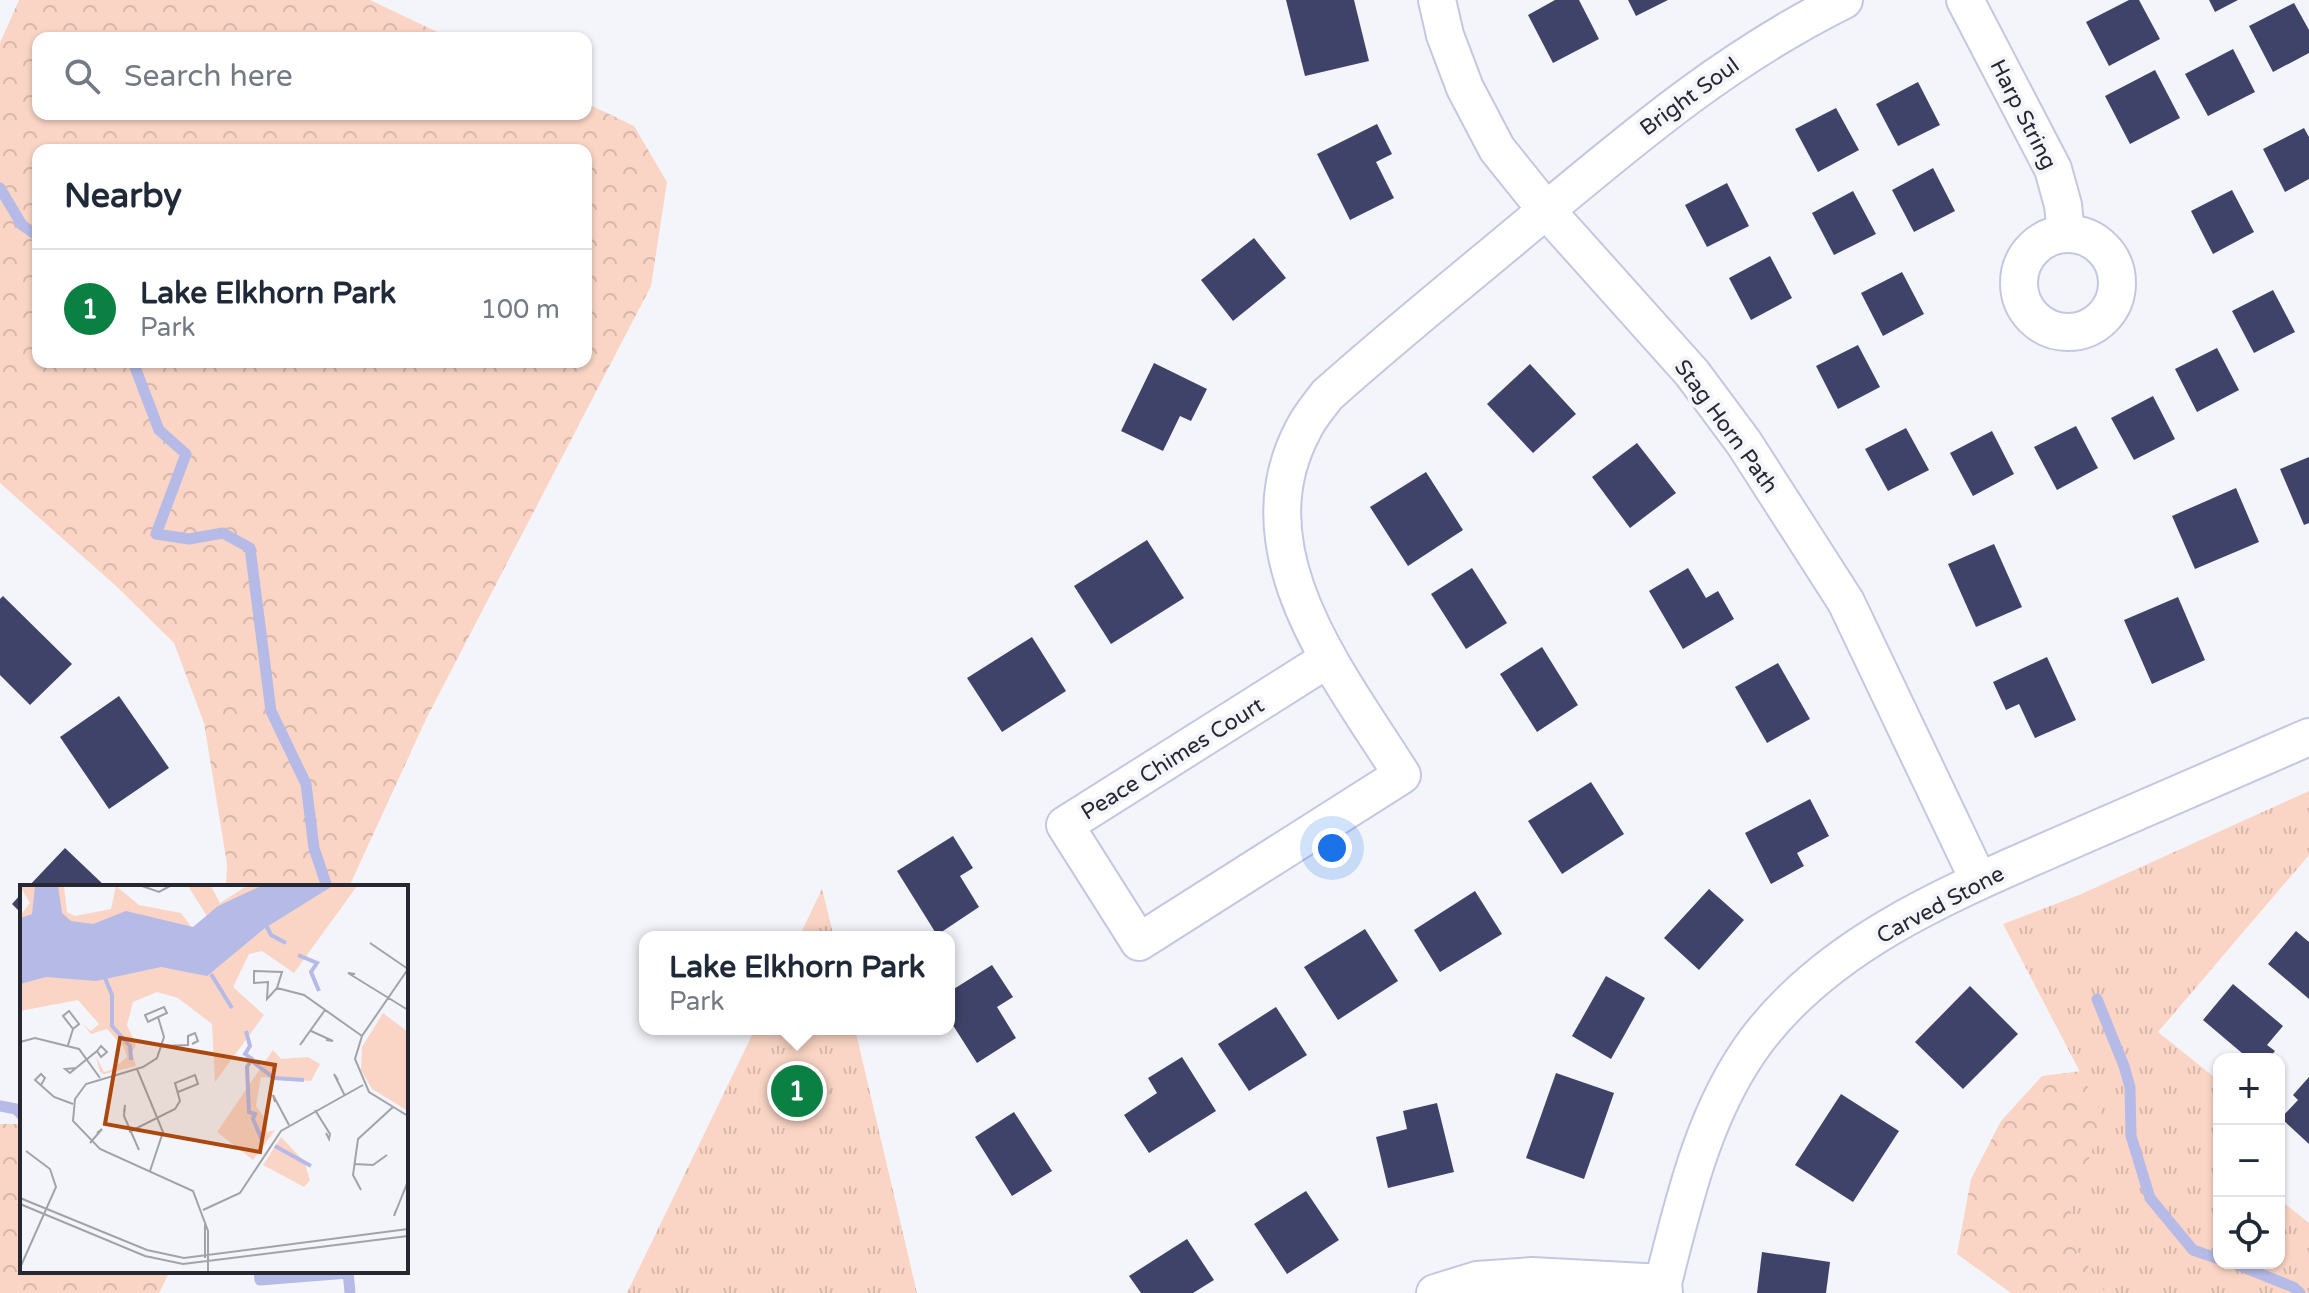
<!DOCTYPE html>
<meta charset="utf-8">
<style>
:root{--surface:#fff;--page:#f2f2f3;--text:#1f2937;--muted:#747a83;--line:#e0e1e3;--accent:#0b8043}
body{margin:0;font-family:"Varela Round",sans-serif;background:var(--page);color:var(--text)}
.controls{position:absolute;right:24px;bottom:24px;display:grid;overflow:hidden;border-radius:16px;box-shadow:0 2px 6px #0004}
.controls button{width:72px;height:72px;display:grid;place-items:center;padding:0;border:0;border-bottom:2px solid var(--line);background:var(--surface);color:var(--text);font:40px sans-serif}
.you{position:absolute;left:1332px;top:848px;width:28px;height:28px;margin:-20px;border:6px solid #fff;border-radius:50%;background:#1a73e8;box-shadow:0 0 0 12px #1a73e833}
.badge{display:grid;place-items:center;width:52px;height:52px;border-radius:50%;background:var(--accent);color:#fff;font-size:26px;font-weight:700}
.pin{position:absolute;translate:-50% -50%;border:4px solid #fff;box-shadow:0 2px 8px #0006}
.popup{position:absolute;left:639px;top:931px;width:316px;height:104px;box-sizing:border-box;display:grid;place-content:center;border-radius:16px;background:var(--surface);filter:drop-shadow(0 2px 6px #0005);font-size:26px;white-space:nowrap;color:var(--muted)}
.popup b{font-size:30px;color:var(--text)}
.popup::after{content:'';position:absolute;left:50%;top:100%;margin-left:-16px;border:16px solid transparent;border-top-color:var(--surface)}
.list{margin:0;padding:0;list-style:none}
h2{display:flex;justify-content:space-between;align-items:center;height:104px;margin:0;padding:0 32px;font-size:34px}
h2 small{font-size:26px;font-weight:400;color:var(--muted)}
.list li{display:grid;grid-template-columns:52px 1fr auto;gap:24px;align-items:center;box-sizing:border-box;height:120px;padding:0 32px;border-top:2px solid var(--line)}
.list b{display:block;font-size:30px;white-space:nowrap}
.list p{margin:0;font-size:26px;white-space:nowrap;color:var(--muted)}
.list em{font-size:26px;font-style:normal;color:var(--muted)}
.icon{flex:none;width:44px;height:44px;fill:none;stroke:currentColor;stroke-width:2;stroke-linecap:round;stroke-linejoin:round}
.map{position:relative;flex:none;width:2309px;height:1293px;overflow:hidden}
.search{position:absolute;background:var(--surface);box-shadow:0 2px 6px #0004;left:32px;top:32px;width:560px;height:88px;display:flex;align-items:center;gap:20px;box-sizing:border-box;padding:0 28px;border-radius:16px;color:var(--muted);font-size:30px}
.panel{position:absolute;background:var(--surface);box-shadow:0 2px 6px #0004;left:32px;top:144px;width:560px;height:224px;border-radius:16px}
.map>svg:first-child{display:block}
.forest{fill:url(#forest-crowns);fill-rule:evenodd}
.park{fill:url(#park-tufts)}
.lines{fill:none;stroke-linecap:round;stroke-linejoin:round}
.stream{stroke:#b5bae7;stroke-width:11}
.building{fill:#404369}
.street-casing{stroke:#c4c7e2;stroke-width:40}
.street{stroke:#fff;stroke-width:36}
.labels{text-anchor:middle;stroke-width:8;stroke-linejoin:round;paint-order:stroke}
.street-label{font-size:22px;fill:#262731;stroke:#f4f5fa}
.inset-river{fill:none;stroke:#b5bae7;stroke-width:4}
.inset-road{fill:none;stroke:#a2a3aa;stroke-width:2}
.view{fill:#ab480f;fill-opacity:0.15;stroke:#ab480f;stroke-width:4}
.inset-edge{fill:none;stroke:#262731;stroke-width:4}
</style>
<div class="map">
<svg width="2309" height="1293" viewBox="0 0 2309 1293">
<defs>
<pattern id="forest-crowns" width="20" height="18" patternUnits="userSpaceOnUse" patternTransform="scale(2)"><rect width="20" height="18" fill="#fad5c5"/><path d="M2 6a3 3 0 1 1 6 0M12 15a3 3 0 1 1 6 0" fill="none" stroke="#d6b7aa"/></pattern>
<pattern id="park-tufts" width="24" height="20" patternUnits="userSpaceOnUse" patternTransform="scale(2)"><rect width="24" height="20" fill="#fad5c5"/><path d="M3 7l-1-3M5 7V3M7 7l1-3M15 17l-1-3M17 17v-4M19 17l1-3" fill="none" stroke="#d6b7aa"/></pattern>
</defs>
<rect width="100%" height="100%" fill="#f4f5fa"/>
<g class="forest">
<path d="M19,0H370L450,38H38V114H586V103L634,126L667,182L651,286L426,719L349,887H226L227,864L204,723L174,643L116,586L0,483V43ZM38,150H586V362H38Z"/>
<path d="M2097,1069L2219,1263H2279L2309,1293H2011L1957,1254L1971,1179L2001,1121L2042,1076Z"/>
<path d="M0,1124H22V1271H170L159,1293H0Z"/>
</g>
<g class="park">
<path d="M2309,791V855L2158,1032L2219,1081V1263H2279V1199L2309,1223V1293H2107L2063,1230L2104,1118L2003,924L2079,895Z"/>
<path d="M822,889L834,937H799Z"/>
<path d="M755,1029H855L917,1293H627Z"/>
</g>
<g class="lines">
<g class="stream">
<path d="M0,188L22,225L38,236"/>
<path d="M133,362L159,430L186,454L156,534L189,539L223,533L250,548L271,711L306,784L314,848L327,887"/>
<path d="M2097,999L2124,1066L2130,1087L2131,1136L2150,1198L2193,1250L2219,1259"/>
<path d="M0,1106L16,1109L22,1115"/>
<path d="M2233,1263L2293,1287L2300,1293"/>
<path d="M259,1271L260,1280L348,1273"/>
<path d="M348,1271L350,1293"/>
</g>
</g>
<g class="building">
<path d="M1286,0H1354L1369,61L1305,76Z"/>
<path d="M1555,0H1579L1599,39L1553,63L1528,15Z"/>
<path d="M1628,0H1668L1636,16Z"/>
<path d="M2129,0H2139L2160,39L2109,66L2086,22Z"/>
<path d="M2209,0H2238L2215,12Z"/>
<path d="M2294,3L2309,30V53L2273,72L2249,26Z"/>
<path d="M2233,49L2255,92L2208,116L2185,74Z"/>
<path d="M2155,70L2180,118L2130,144L2105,96Z"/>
<path d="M1918,82L1940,125L1898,146L1876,104Z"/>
<path d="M1836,108L1859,150L1818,172L1795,129Z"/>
<path d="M1377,124L1392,154L1376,162L1394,198L1350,220L1317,154Z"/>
<path d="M2304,128L2309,137V179L2285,192L2263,149Z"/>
<path d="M1933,168L1955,211L1914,232L1892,190Z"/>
<path d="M1727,183L1749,226L1707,247L1685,205Z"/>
<path d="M2232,190L2254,232L2213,254L2191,211Z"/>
<path d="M1853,191L1876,234L1834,255L1812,213Z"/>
<path d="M1254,238L1286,278L1233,321L1201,280Z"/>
<path d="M1770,256L1792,298L1751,320L1729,278Z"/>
<path d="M1902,272L1924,314L1883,336L1861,293Z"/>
<path d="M2273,290L2295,332L2254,353L2232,311Z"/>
<path d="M1858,345L1880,387L1838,409L1816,366Z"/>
<path d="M2217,348L2239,390L2197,412L2175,369Z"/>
<path d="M1154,363L1207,389L1191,421L1180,416L1163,451L1121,431Z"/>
<path d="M1530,364L1576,414L1533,453L1487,404Z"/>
<path d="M2153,396L2175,439L2134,460L2111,418Z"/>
<path d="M2076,426L2098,468L2057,490L2034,447Z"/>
<path d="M1906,428L1929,470L1888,491L1865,449Z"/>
<path d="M1992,431L2014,474L1973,496L1950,453Z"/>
<path d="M1637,443L1676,493L1630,528L1592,477Z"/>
<path d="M2309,457V523L2304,525L2280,469Z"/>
<path d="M1426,472L1463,530L1408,566L1370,507Z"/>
<path d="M2236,488L2259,542L2195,569L2172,516Z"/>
<path d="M1147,540L1184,598L1111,644L1074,586Z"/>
<path d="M1994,544L2022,607L1976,627L1948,564Z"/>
<path d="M1472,568L1507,623L1466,649L1431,594Z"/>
<path d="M1688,568L1706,598L1718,591L1734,619L1683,649L1649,591Z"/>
<path d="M3,596L72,664L30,705L0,675V599Z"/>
<path d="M2178,597L2205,660L2152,684L2124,620Z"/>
<path d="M1032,637L1066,691L1002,732L967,678Z"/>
<path d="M1542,647L1578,705L1537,732L1500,674Z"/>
<path d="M2047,657L2076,720L2035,738L2019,704L2006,710L1993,682Z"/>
<path d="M1778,663L1810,719L1767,743L1735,687Z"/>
<path d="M119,696L169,768L109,809L60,737Z"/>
<path d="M1591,782L1624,834L1562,874L1528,821Z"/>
<path d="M1810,799L1829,836L1797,853L1804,866L1771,884L1745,833Z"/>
<path d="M953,836L973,868L960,876L979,907L937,935L897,871Z"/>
<path d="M65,848L106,887H28Z"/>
<path d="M1709,889L1744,920L1699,970L1664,938Z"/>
<path d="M1475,891L1502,934L1440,972L1414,930Z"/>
<path d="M22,893V914L12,904Z"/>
<path d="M1365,929L1398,981L1338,1020L1304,967Z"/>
<path d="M2296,931L2309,942V999L2268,964Z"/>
<path d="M992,965L1013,997L997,1007L1016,1038L977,1063L949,1019V992Z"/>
<path d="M1606,976L1645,998L1611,1059L1572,1036Z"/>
<path d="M2233,984L2283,1026L2267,1045L2275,1051L2268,1059H2249L2203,1020Z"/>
<path d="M1970,986L2018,1034L1963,1089L1915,1042Z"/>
<path d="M1276,1007L1307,1055L1249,1091L1218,1044Z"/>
<path d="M1182,1057L1216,1111L1149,1153L1124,1115L1157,1093L1148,1078Z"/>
<path d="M1556,1073L1614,1093L1584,1179L1526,1158Z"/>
<path d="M2309,1077V1144L2281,1118L2298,1100L2293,1095Z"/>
<path d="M1841,1094L1899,1131L1853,1202L1795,1165Z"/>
<path d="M1437,1103L1454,1172L1388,1188L1376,1137L1407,1129L1403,1111Z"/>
<path d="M1014,1112L1052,1171L1012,1196L975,1137Z"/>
<path d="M1306,1191L1339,1240L1287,1274L1254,1224Z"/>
<path d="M1187,1239L1214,1280L1193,1293H1141L1129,1276Z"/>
<path d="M1762,1252L1830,1262L1826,1293H1757Z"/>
</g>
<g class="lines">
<g class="street-casing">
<g id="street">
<path d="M1437,0L1445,35L1465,88L1497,149L1546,210L1692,373L1744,443L1846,602L1979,881"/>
<path d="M1965,0L2053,169L2063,205L2066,233"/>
<circle cx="2068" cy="283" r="49"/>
<path d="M1328,659L1065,825L1139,942L1402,775C1340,676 1238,552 1303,430C1309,417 1319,406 1327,395C1394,335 1464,279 1532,222C1633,138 1725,59 1844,0"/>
<path d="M1435,1293L1477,1280L1532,1276L1663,1283"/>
<path d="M1664,1293L1663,1283C1684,1200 1704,1111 1756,1041C1835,936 1966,887 2081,836C2157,803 2233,770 2309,737"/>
</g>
</g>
<use href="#street" class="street"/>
</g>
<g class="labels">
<g class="street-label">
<text transform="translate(1689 96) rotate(-36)" y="8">Bright Soul</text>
<text transform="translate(2024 114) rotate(63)" y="8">Harp String</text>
<text transform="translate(1727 426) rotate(54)" y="8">Stag Horn Path</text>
<text transform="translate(1172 758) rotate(-32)" y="8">Peace Chimes Court</text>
<text transform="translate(1940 904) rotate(-28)" y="8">Carved Stone</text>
</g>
</g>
<g transform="translate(20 885)">
<rect width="388" height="388" fill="#f4f5fa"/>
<path d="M253,165L261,174L288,172L300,179L291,196L241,192L236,221L247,236V247L255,245L233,275L197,247ZM261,252L284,276L290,295L284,302L243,280Z" fill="#fad5c5"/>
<path d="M0,1H44L47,27L55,31L91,24L96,1L119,20L161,28L173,44L190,36L168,1H191L200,18L227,1H337L274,88L242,66L229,69L213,102L244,130L195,197L192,139L158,113L137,107L113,117L107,140L116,160L112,167L116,181L84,189L80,187L76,171L84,187L91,185L107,172L104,163L87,144L71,149L63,139L71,146L79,139L58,115L0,126V31L10,18ZM363,128L388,147V226L352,204L341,185L342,162Z" fill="#fad5c5"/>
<path d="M15,1H38L42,28L51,36L73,39L106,26L173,42L198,21L241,1H323L311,2L245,43L187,91L141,82L76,96L26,92L0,99V33L12,29Z" fill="#b5bae7"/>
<path class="inset-river" d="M246,40L251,50L266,58M278,70L297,78L291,87L299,106M191,89L212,123M85,93L92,110V141L110,161L111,175M226,146L230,161L225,169L232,174L227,182L229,227L235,229L233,234L242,255M233,177L254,193L284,195M255,261L291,281"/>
<path class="inset-road" d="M122,1L139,7L150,1M356,62L350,58L388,84M388,84L342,151L335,174L349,207L388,231M335,89L328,88L388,125M257,103L247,114L248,97L234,98V86L262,87L257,103L284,110L342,151M138,132L128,137L125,130L144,122L147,128L138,132L144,152L137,173L123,182L66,199L55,214L53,236L80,264L173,306L188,346V387M291,146L313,156L306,155M284,155L280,160L305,125M0,157L15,153L59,164L80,193M48,160L53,144L43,131L49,126L59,139L53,144M143,161L168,160V151L175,148L178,156L172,159M56,183L45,184L50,188L56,183L77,166L81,161L87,167L81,172L77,166M117,184L143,247L130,286M318,195L314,189L325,211M21,200L25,193L21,189L15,195L34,212L53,219M255,217L253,210L269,240M295,225L310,249L309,254L306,248M104,227L105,220L104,231L119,265M109,247L155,224L160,216L155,198L175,190L178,199L158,207M70,258L82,244L77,248M334,279L353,280L367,270M341,305L333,290L338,254L373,222M0,313L127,365L164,373L388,344M0,319L125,371L163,379L388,351M183,325L220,308L261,246L343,200M376,325L374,331L388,296M185,339V373M0,383L36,302L30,284L6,266"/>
<path class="view" d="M100,153L255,180L240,267L85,239Z"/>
<rect width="388" height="388" class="inset-edge"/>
</g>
</svg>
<div class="controls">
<button>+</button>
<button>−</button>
<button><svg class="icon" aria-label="locate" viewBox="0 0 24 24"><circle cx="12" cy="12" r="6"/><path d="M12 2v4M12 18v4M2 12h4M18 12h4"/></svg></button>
</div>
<div class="you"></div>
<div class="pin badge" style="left:797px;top:1091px">1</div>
<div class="popup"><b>Lake Elkhorn Park</b>Park</div>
<div class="search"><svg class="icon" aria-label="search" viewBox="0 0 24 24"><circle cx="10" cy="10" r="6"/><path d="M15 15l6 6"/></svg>Search here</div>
<section class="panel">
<h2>Nearby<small></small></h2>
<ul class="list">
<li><span class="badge">1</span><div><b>Lake Elkhorn Park</b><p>Park</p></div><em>100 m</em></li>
</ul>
</section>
</div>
